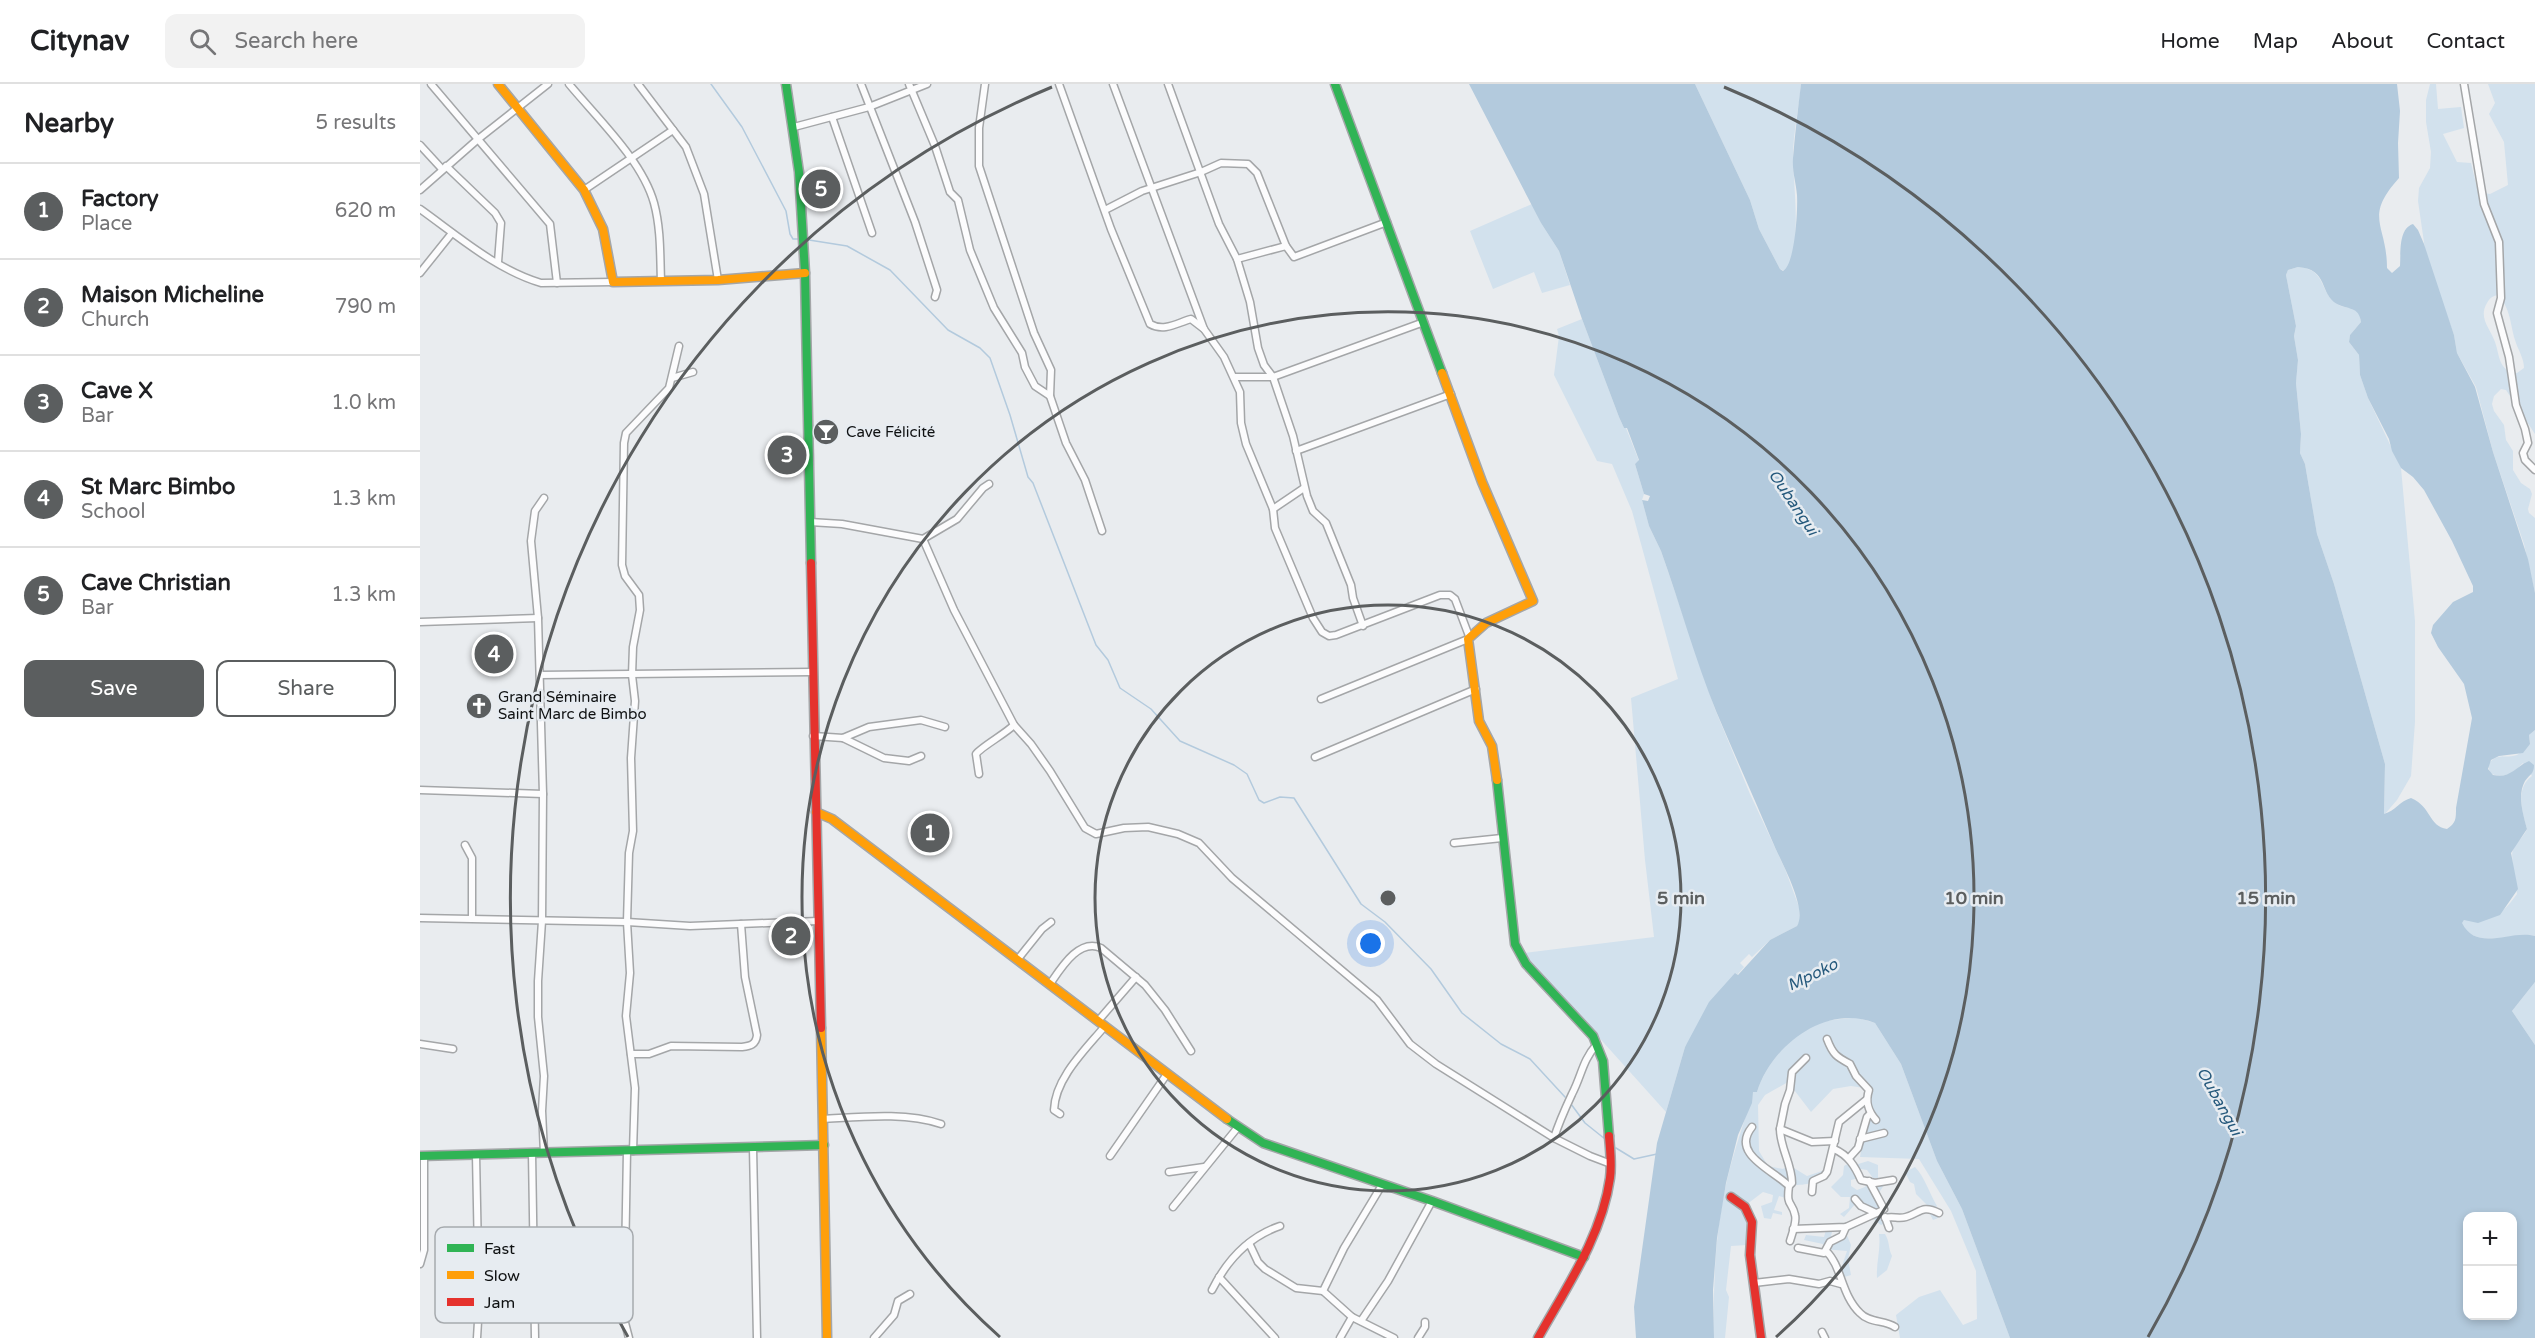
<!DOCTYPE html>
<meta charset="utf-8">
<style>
:root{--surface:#fff;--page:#f2f2f2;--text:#202124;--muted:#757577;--line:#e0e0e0;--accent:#5b5e5f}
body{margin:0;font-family:"Varela Round",sans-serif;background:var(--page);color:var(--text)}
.controls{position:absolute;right:18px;bottom:18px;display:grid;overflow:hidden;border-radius:12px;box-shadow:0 3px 9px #0003}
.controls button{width:54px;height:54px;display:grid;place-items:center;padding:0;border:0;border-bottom:2px solid var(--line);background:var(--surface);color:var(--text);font:30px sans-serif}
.you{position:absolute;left:951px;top:860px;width:21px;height:21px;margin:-15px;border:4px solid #fff;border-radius:50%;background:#1a73e8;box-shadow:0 0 0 9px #1a73e833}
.badge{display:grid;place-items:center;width:39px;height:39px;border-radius:50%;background:var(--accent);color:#fff;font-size:20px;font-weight:700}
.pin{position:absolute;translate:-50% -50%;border:3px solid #fff;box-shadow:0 2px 6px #0006}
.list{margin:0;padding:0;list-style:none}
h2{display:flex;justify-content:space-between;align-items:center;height:78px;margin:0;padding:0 24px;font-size:26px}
h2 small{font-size:20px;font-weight:400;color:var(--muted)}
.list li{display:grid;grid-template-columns:39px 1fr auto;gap:18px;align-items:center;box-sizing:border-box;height:96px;padding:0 24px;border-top:2px solid var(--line)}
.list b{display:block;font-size:22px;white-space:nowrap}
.list p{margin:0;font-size:20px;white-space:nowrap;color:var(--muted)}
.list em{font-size:20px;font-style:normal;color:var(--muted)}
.actions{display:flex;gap:12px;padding:18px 24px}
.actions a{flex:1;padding:14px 0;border:2px solid var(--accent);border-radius:12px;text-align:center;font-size:21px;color:var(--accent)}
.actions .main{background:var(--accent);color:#fff}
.icon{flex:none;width:33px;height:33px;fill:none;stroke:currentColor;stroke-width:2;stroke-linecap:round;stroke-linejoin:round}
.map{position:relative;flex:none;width:2115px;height:1254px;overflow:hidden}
header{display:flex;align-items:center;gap:36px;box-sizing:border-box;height:84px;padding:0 30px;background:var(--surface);border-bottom:2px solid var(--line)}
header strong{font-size:28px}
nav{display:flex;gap:33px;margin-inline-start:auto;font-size:21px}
.search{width:420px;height:54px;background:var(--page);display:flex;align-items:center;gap:15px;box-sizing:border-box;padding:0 21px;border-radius:12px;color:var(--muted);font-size:22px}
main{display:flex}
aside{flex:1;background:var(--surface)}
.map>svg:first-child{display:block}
.green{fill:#d2e1ed;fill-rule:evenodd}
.water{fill:#b3cadd;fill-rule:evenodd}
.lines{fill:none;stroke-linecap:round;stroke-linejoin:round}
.stream{stroke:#b3cadd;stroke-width:1.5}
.street-casing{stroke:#a4a6a8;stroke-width:9}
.fast-casing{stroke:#a4a6a8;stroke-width:11}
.slow-casing{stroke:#a4a6a8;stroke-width:11}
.jam-casing{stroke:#a4a6a8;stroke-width:11}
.street{stroke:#fcfcfd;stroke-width:6}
.fast{stroke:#30b455;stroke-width:8}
.slow{stroke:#ff9f0a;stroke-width:8}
.jam{stroke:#e5322d;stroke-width:8}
.ring{fill:none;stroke:#5b5e5f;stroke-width:3}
.labels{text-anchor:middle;stroke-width:5;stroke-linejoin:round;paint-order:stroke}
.poi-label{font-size:15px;fill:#0f1112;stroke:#e7ecf1;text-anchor:start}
.water-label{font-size:16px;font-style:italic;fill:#25597c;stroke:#e7ecf1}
.key{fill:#e7ecf1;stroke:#a6aaae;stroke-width:1.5}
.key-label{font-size:16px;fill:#0f1112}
.centre{fill:#5b5e5f;stroke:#e7ecf1;stroke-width:3}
.ring-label{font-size:18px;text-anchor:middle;font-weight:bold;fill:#5b5e5f;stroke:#e7ecf1;stroke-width:5;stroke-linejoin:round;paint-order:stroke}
</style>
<header>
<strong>Citynav</strong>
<div class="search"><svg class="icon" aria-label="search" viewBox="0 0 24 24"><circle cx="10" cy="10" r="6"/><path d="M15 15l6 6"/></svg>Search here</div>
<nav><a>Home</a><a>Map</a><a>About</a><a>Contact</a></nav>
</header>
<main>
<aside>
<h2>Nearby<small>5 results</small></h2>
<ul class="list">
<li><span class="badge">1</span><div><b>Factory</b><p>Place</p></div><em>620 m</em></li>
<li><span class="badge">2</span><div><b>Maison Micheline</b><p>Church</p></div><em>790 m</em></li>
<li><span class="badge">3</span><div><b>Cave X</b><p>Bar</p></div><em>1.0 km</em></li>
<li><span class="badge">4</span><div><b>St Marc Bimbo</b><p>School</p></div><em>1.3 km</em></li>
<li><span class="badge">5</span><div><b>Cave Christian</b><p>Bar</p></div><em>1.3 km</em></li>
</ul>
<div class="actions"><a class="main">Save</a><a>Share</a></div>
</aside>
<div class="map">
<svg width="2115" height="1254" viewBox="0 0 2115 1254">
<rect width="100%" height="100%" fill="#e9ecef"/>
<g class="green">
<path d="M1275,0H1381C1379,24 1373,49 1373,73C1373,99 1383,167 1365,187L1360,185L1339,145L1330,116Z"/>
<path d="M2010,0H2016L2018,25L2041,23L2044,44L2023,50L2037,78L2051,79L2058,108L2070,110L2088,101L2084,58L2069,30L2075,19L2068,0H2115V350L2086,306L2081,305L2074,312L2072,320L2074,327L2084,341L2086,356L2093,367V386L2101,399L2110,405L2112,410L2108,425L2109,429L2115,434V509L2104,460L2073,368L2056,303L2037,269L2034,251L2006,172L1998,117L1999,104L2010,84L2011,68L2006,38V16ZM2078,211C2091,225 2090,240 2095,256C2098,266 2104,274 2104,284L2097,289C2078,287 2080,272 2075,258C2070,244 2058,234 2067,219C2070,214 2072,212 2078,211Z"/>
<path d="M1112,120L1121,139L1139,167L1150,201L1122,209L1114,188L1073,205L1050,147Z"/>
<path d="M1878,183C1907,185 1899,209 1917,220C1928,227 1939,219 1941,238L1930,251L1929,258L1939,271L1940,291L1948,314L1981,384L1995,537V638L1991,692L1977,716L1964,731L1965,680L1914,500L1897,450L1885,380L1880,369L1881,350L1876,299L1878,276L1874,252L1876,242L1866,191L1868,186Z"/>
<path d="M1162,235L1199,333L1204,344H1206L1219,377L1215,380L1224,410L1222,416L1229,442L1241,467L1295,625L1330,710L1365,785L1379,823L1380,838L1377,842L1350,856L1332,873L1329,870L1320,879L1324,883L1317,891L1316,889L1265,963L1246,1028L1103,869L1234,853L1225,776L1211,614L1258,595L1212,427L1192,380L1177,377L1134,291L1139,252L1137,245Z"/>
<path d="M2115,646V852C2091,847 2056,868 2041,839L2044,836C2073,837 2080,833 2097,810C2096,800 2090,771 2093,766C2096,758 2104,753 2107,745C2102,728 2095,704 2112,692L2103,679C2093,689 2084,696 2070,689L2068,681C2076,668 2086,675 2097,671C2101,669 2106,663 2110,660L2109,651Z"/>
<path d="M2115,898V961L2092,927Z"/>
<path d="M1435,933L1455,939L1481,980L1517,1077L1542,1125L1590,1254H1480L1476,1231L1499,1213L1520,1206L1543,1241L1557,1235L1556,1187L1531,1127L1499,1075L1440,1073L1451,1005L1431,1002L1413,1005L1391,1028L1368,998L1345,1011L1338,1021L1339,1067L1348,1082L1363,1085L1369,1081L1387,1092L1405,1086C1397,1100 1387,1101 1372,1101L1366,1114L1359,1112L1354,1126L1362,1128V1131L1353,1129L1351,1135L1344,1134L1341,1122L1352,1118L1353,1111L1343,1108L1322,1124L1328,1138L1327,1161L1311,1162L1306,1206L1309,1213L1305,1254H1294C1293,1201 1295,1148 1307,1096C1314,1066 1325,1037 1333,1007L1337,1008C1346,978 1376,944 1407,937C1416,935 1426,935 1435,933Z"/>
<path d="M1433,1077L1435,1081L1448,1077L1458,1081V1094H1453L1447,1086L1441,1085L1438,1088L1439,1094L1431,1096V1102L1437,1106L1445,1103L1448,1098H1466L1456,1113L1463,1125L1460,1127L1466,1139L1461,1141L1447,1130L1439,1113H1434L1436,1119L1424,1133L1420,1130L1429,1124L1430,1113H1421L1411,1103L1423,1091L1424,1082Z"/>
<path d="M1495,1083C1506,1095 1509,1109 1517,1122L1515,1125L1518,1134L1513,1136L1510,1130L1512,1126L1496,1110L1494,1100L1490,1098L1485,1088Z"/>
<path d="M1407,1143L1413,1144L1411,1152L1421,1155L1426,1149L1431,1161L1428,1175L1431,1191L1421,1194L1419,1187L1422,1182L1427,1167L1403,1165V1160L1384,1156L1386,1151L1404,1153Z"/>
<path d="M1459,1150H1465C1470,1158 1468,1164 1472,1172L1467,1186L1457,1194C1456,1178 1461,1166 1459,1150Z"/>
</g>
<path class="water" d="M1049,0H1275L1330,116L1339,145L1360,185L1363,187C1375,181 1378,125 1377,111C1376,98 1372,88 1373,74C1375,49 1378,25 1381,0H1977L1980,27L1978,59L1979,94C1943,134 1967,140 1967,184L1972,189L1980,182C1981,169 1978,145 1993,140L1998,146L2004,160L2034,251L2037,269L2055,303L2073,368L2108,475L2115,509V646L2109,651L2110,660L2103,669L2079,672L2071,676L2068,685L2073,691C2090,695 2095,683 2109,677L2114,681C2114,690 2110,690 2105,697C2097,711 2103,730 2107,745L2091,769L2098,805L2080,831L2058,839L2044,836L2042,839C2057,869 2091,845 2115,852V898L2092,927L2115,961V1254H1590L1542,1125L1517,1077L1481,980L1455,939C1406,919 1351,962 1337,1008H1333L1332,1019L1318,1051L1306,1099L1297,1154L1293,1206L1294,1254H1216L1214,1223L1237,1059L1265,963L1289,918L1315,889L1318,891L1350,856L1377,842C1388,825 1361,778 1354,761C1335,716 1315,672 1296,627C1275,575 1260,520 1241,467L1229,442L1222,416L1228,417L1230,412L1224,410L1215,380L1219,376L1207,344H1204L1199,333L1162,235L1139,167L1121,139ZM1878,183C1909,185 1899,210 1917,220C1928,226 1939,222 1941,238L1930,251L1929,258L1939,271L1940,291L1948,314L1969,355L1972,367L1981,384L1993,393L2004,406L2032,457L2053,502V508L2033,518L2013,541L2011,549L2018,563L2044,600L2052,634L2036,724C2036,735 2036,739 2027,745C2008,742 2012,723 1991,714C1980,717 1975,727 1964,730L1965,680L1914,500L1897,450L1885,380L1880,369L1881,350L1876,299L1878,276L1874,252L1876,242L1866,191L1868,186ZM2092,1132V1232H2048V1132Z"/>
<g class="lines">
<g class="stream">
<path d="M291,0L322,43L366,127L370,150L373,155H378"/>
<path d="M389,156L427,162L470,186L528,246L560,264L570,274L590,331L608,393L613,399L676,561L688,576L700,604L731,625L760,657L814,681L827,690L839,716L844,719L860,713L874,714L941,820L965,838L1011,885L1042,929L1081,960L1110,975L1145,1013"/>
<path d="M1151,1020L1165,1039L1185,1055"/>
<path d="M1196,1064L1214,1075L1237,1070"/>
</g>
<g class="street-casing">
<g id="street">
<path d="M11,0L130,140L137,199"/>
<path d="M149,0C177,34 222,76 234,119C241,145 240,171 241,197"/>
<path d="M218,0L266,63L284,110L298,196"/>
<path d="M441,0L495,138L517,206L515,213"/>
<path d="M489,0L515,62L530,108L538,116L550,166L574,224L602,269L605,283L615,302L630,312"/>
<path d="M565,0L559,44V82L614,249L631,286L630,312L646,359L665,396L682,447"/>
<path d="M639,0L691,145L730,240C744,248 757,239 771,235L784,245"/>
<path d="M693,0L784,245L804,273L820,308L821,339L826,360L853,425L855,444L893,534L902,548L909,552L916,551L1020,511H1030L1035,515L1049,552"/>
<path d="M748,0L799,140L817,175L830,218L838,264L844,281L853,293L873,352L887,412L893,427L906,439L931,501L933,514L943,542"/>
<path d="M2044,0L2064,120L2079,158L2081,214L2077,229L2089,273L2096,321L2105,345L2108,359L2103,369L2105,376L2115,386"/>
<path d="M412,33L452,149"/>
<path d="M374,43L449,23L507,0"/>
<path d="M0,61L22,85"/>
<path d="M26,82L75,129L81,139L78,178"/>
<path d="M0,106L57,56L128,0"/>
<path d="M164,106L253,46"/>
<path d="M0,125C38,152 75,185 121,199L193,198"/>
<path d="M685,126L722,107L781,88L801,79L828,80L837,89L866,162L874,173L967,138"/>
<path d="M817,175L866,162"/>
<path d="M0,189L32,149"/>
<path d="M815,293H853L1004,238"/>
<path d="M252,294L273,288"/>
<path d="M876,367L1031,310"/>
<path d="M853,425L884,404"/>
<path d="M390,438L422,440L503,455L534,526L594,641L611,660L630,687L665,744L676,750L704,744L728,743L758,750L779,759L812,794L957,916L990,960L1016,980L1134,1054L1170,1072L1191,1080"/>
<path d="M503,455L537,435L563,404L569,400"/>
<path d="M0,538L118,534"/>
<path d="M120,591L393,588"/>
<path d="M901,615L1048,555"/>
<path d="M393,652L423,654L449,643L501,636L525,643"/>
<path d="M423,654L464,674L489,677L501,672"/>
<path d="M895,673L1056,605"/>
<path d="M559,690L556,670C561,663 585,650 594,641"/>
<path d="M0,706L123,710"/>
<path d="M1034,759L1082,754"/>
<path d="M45,761L52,774V833"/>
<path d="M0,834L207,838L270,842L398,837"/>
<path d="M598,875L622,845L631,838"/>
<path d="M630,900C641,884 659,854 681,864L725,901L745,926L771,967"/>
<path d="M678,937L716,893"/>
<path d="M1407,955C1413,971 1417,973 1430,980L1436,992L1449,1006C1445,1018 1448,1027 1456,1036"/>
<path d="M0,960L33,965"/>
<path d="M211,970H229L251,962L322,963C330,962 336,961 337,951L325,893L321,840"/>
<path d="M1386,974L1372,988L1370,1006L1365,1020L1360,1045L1392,1058L1415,1057"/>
<path d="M640,1030L634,1026C635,994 666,965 685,942"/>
<path d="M403,1035C441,1033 485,1028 521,1040"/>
<path d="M1332,1043C1310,1070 1353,1086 1369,1102"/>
<path d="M1360,1045C1360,1064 1372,1080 1372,1099L1369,1102C1366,1123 1372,1117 1375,1131C1377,1138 1372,1150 1370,1157"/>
<path d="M1134,1054C1139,1038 1145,1025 1152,1010C1162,991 1162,977 1177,960"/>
<path d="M1440,1055L1464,1049"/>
<path d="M333,1064L337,1254"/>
<path d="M1414,1065C1428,1071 1435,1082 1441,1096L1455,1099L1473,1096"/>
<path d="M207,1067L204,1235L209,1254"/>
<path d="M213,1067L215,1004L206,932L210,889L207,838L209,769L213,747L211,674L215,617L212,591L213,563L220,526L219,511L205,492L202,481L204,359L206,349L249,304L259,262"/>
<path d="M112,1069L115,1254"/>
<path d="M124,1069L122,1027L124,992L118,933V897L122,837L123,710L118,534L111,457L115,427L124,414"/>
<path d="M56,1071L59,1221L57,1254"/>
<path d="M690,1072L747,990"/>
<path d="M1429,1074L1438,1064L1447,1033L1450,1030"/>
<path d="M749,1088L784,1083"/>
<path d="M962,1101L924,1164L903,1207L932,1233L974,1254"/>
<path d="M1392,1108L1393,1097L1404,1092L1407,1088L1419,1038L1446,1016"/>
<path d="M1435,1115L1441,1122L1456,1129"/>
<path d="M753,1123L818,1043"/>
<path d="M1465,1133L1469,1144"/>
<path d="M1465,1134C1472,1132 1479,1135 1486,1133C1500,1129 1502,1120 1519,1129"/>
<path d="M1373,1145L1426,1143L1461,1127L1464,1125L1449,1097"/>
<path d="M829,1159L838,1178L845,1185L876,1204L903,1207"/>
<path d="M1378,1164L1404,1169L1410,1158L1422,1152L1426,1143"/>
<path d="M1406,1167C1422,1182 1421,1211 1440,1229C1449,1239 1465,1236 1475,1243"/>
<path d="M0,1180L4,1166V1072"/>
<path d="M799,1193L855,1254"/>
<path d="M1334,1199L1369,1195L1399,1200L1410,1197L1421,1200"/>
<path d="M792,1206C807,1176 828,1153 860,1142"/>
<path d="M59,1221L115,1218"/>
<path d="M941,1237L968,1197L1012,1117"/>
<path d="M1402,1248L1405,1254"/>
<path d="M454,1254L474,1231L478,1217L490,1210"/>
<path d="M920,1254L932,1233"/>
<path d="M998,1254L1005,1243V1238"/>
</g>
</g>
<g class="fast-casing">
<g id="fast">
<path d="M366,0L379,88L385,189L391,479"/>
<path d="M915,0L1022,289"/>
<path d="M1077,696L1095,860L1106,880L1173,952L1183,977L1189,1052"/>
<path d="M807,1035L843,1059L1012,1117L1164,1173"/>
<path d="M0,1072L404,1061"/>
</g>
</g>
<g class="slow-casing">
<g id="slow">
<path d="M78,0L164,106L183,145L193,198L298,196L385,189"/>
<path d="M1022,289L1062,398L1113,517L1066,539L1048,555L1059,637L1072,662L1077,696"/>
<path d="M396,728L412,735L807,1035"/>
<path d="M401,944L407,1254"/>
</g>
</g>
<g class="jam-casing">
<g id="jam">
<path d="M391,479L401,944"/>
<path d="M1311,1113L1325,1123L1332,1138L1330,1171L1341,1254"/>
<path d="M1118,1254C1146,1204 1182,1152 1190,1094C1192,1080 1190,1066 1189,1052"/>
</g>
</g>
<use href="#street" class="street"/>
<use href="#fast" class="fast"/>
<use href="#slow" class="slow"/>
<use href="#jam" class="jam"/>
</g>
<g class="ring">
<circle cx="968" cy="814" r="293"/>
<path d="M580 1253A586 586 0 1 1 1356 1253"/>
<path d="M208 1253A878 878 0 0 1 632 3M1304 3A878 878 0 0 1 1728 1253"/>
</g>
<defs>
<g id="bar-disc" transform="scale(1.35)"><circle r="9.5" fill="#5b5e5f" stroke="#e7ecf1"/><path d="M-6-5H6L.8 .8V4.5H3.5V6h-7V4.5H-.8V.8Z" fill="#fff"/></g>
<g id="church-disc" transform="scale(1.35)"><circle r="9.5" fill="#5b5e5f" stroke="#e7ecf1"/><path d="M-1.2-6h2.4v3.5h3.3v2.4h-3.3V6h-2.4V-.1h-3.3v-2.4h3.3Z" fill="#fff"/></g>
</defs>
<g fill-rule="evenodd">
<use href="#bar-disc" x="406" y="348"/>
<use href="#church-disc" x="59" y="622"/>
</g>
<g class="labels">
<g class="poi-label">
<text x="426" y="353">Cave Félicité</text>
<text x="78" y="618">Grand Séminaire<tspan x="78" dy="17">Saint Marc de Bimbo</tspan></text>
</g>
<g class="water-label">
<text transform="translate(1374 418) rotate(56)" y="6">Oubangui</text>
<text transform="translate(1392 890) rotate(-26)" y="6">Mpoko</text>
<text transform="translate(1800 1017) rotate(61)" y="6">Oubangui</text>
</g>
</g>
<rect x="15" y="1143" width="198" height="96" rx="9" class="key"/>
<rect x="27" y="1160" width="27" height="8" fill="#30b455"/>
<rect x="27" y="1187" width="27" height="8" fill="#ff9f0a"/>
<rect x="27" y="1214" width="27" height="8" fill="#e5322d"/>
<g class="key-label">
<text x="64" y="1170">Fast</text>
<text x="64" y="1197">Slow</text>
<text x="64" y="1224">Jam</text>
</g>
<circle cx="968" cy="814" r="9" class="centre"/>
<g class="ring-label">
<text x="1261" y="820">5 min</text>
<text x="1554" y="820">10 min</text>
<text x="1846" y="820">15 min</text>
</g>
</svg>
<div class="controls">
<button>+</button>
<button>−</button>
</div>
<div class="you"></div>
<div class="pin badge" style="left:510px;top:749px">1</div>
<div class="pin badge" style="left:371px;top:852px">2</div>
<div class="pin badge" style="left:367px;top:371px">3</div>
<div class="pin badge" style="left:74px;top:570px">4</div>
<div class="pin badge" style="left:401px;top:105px">5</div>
</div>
</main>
